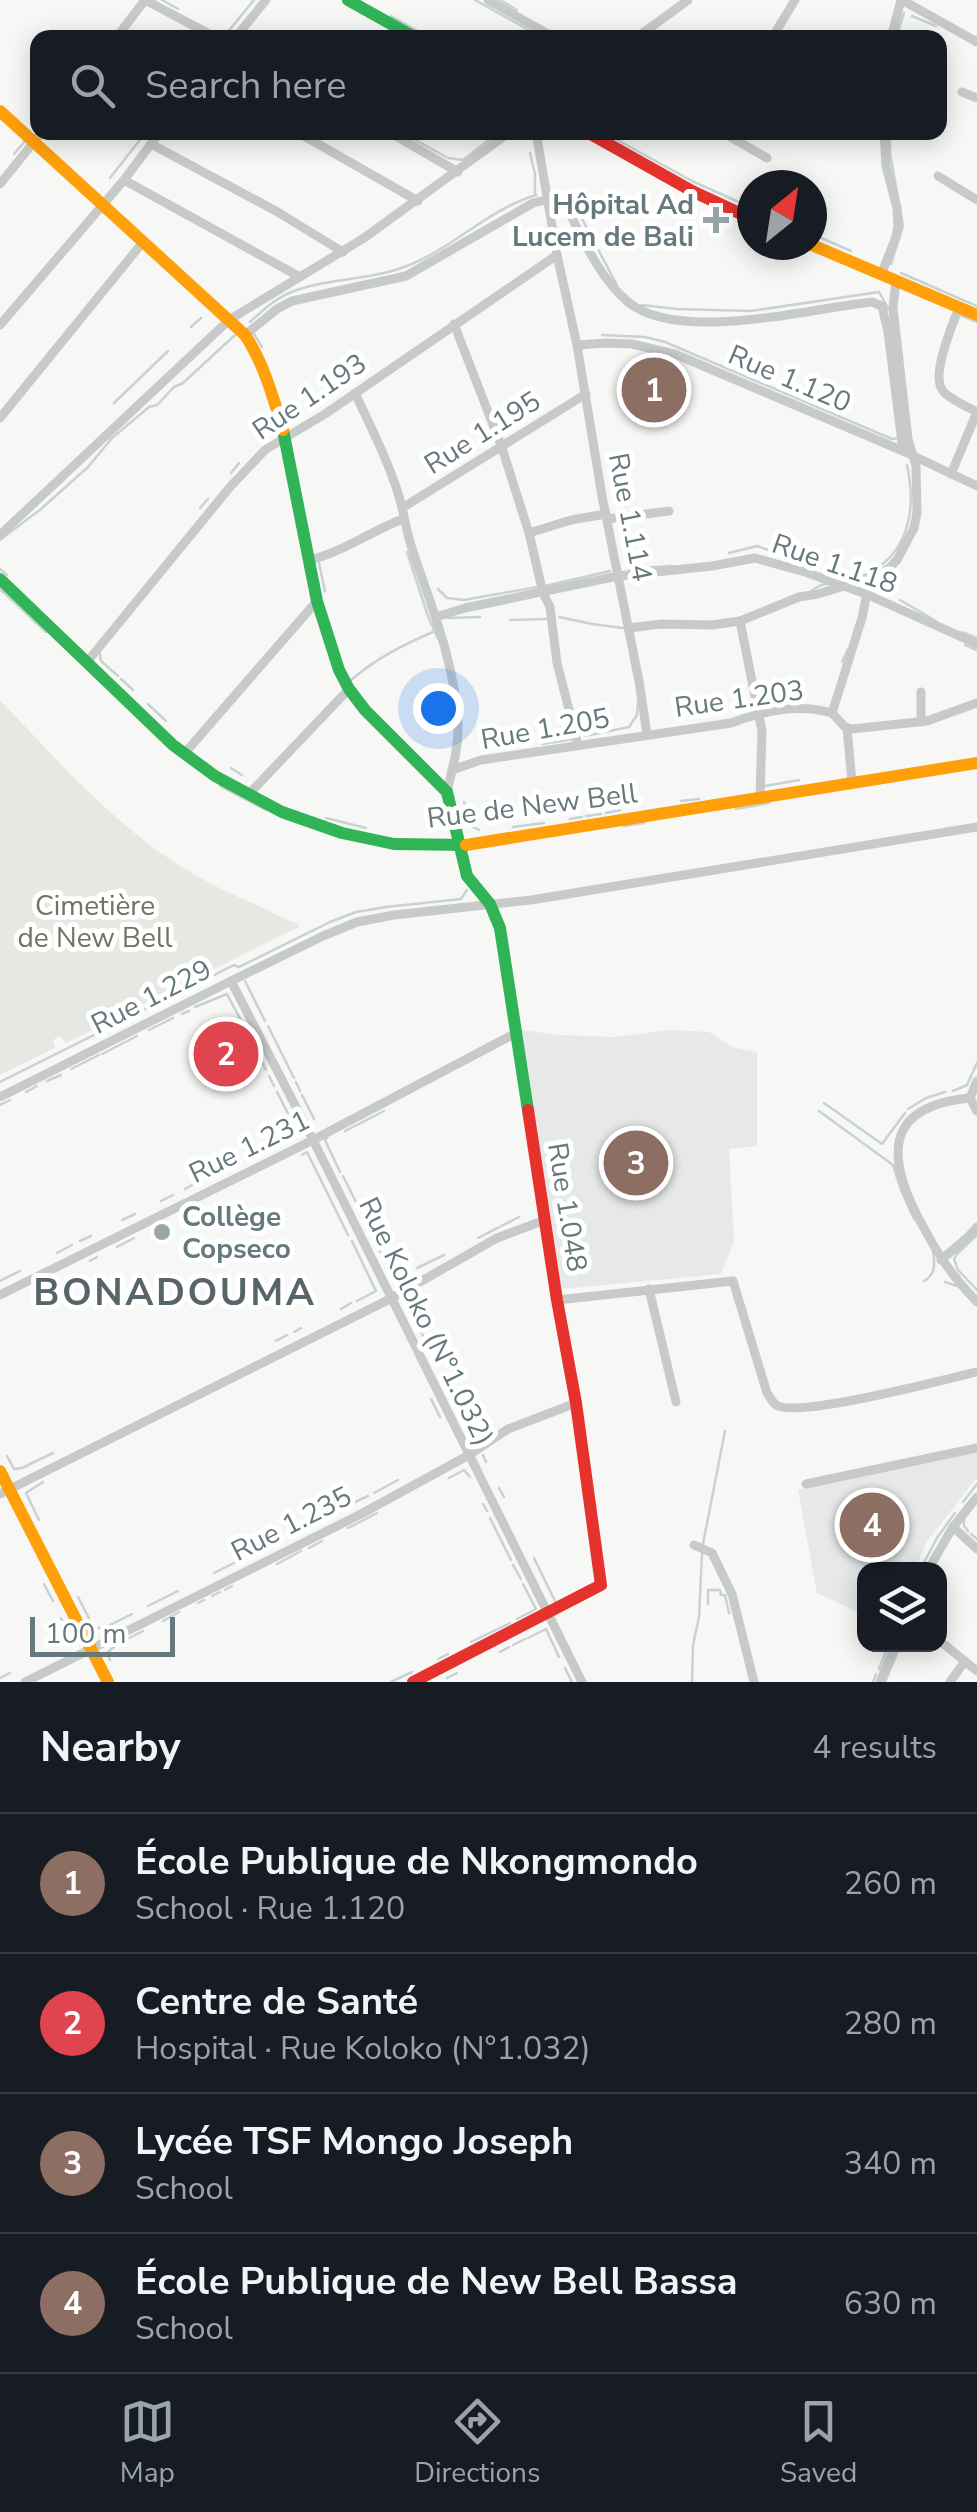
<!DOCTYPE html>
<meta charset="utf-8">
<style>
:root{--surface:#171b24;--page:#20242c;--text:#f1f3f6;--muted:#9ea1a6;--line:#363941;--accent:#99a5a7}
body{margin:0;font-family:"Nunito Sans",sans-serif;background:var(--page);color:var(--text)}
.controls{position:absolute;right:30px;bottom:30px;display:grid;overflow:hidden;border-radius:20px;box-shadow:0 5px 25px #0003}
.controls button{width:90px;height:90px;display:grid;place-items:center;padding:0;border:0;border-bottom:2px solid var(--line);background:var(--surface);color:var(--text);font:50px sans-serif}
.compass{position:absolute;left:737px;top:170px;width:90px;height:90px;border-radius:50%;background:var(--surface);box-shadow:0 5px 25px #0003;rotate:30deg}
.scale{position:absolute;left:30px;bottom:25px;width:145px;box-sizing:border-box;padding-left:10px;border:5px solid #66797d;border-top:0;font-size:28px;line-height:35px;white-space:nowrap;color:#66797d;-webkit-text-stroke:8px #fff;paint-order:stroke}
.you{position:absolute;left:438px;top:708px;width:35px;height:35px;margin:-25px;border:8px solid #fff;border-radius:50%;background:#1a73e8;box-shadow:0 0 0 15px #1a73e833}
.badge{display:grid;place-items:center;width:65px;height:65px;border-radius:50%;background:var(--accent);color:#fff;font-size:32px;font-weight:700}
.pin{position:absolute;translate:-50% -50%;border:5px solid #fff;box-shadow:0 2px 10px #0006}
.list{margin:0;padding:0;list-style:none}
h2{display:flex;justify-content:space-between;align-items:center;height:130px;margin:0;padding:0 40px;font-size:42px}
h2 small{font-size:32px;font-weight:400;color:var(--muted)}
.list li{display:grid;grid-template-columns:65px 1fr auto;gap:30px;align-items:center;box-sizing:border-box;height:140px;padding:0 40px;border-top:2px solid var(--line)}
.list b{display:block;font-size:38px;white-space:nowrap}
.list p{margin:0;font-size:32px;white-space:nowrap;color:var(--muted)}
.list em{font-size:32px;font-style:normal;color:var(--muted)}
.icon{flex:none;width:55px;height:55px;fill:none;stroke:currentColor;stroke-width:2;stroke-linecap:round;stroke-linejoin:round}
.map{position:relative;flex:none;width:977px;height:1682px;overflow:hidden}
.search{position:absolute;background:var(--surface);box-shadow:0 5px 25px #0003;left:30px;right:30px;top:30px;height:110px;display:flex;align-items:center;gap:25px;box-sizing:border-box;padding:0 35px;border-radius:20px;color:var(--muted);font-size:38px}
.sheet{height:690px;background:var(--surface)}
nav{display:flex;justify-content:space-around;align-items:center;box-sizing:border-box;height:140px;border-top:2px solid var(--line);background:var(--surface);font-size:28px;color:var(--muted)}
nav a{display:grid;justify-items:center;gap:5px}
nav .on{color:var(--accent)}
.map>svg:first-child{display:block}
.built{fill:#e7e8e8}
.green{fill:#e6e8e4}
.lines{fill:none;stroke-linecap:round;stroke-linejoin:round}
.stream{stroke:#c7d3d2;stroke-width:2.5}
.street{stroke:#c8caca;stroke-width:9}
.fast{stroke:#30b455;stroke-width:12}
.slow{stroke:#ff9f0a;stroke-width:12}
.jam{stroke:#e5322d;stroke-width:12}
.poi-dot{fill:#99a5a7;stroke:#fff;stroke-width:4}
.labels{text-anchor:middle;stroke-width:10;stroke-linejoin:round;paint-order:stroke}
.poi-label{font-size:28px;font-weight:bold;fill:#66797d;stroke:#fff;text-anchor:end}
.street-label{font-size:28px;fill:#66797d;stroke:#fff}
.park-label{font-size:28px;fill:#6b7664;stroke:#fff}
.district-label{font-size:38px;font-weight:bold;letter-spacing:2.5px;fill:#576569;stroke:#fff}
</style>
<div class="map">
<svg width="977" height="1682" viewBox="0 0 977 1682">
<rect width="100%" height="100%" fill="#f7f7f6"/>
<g class="built">
<path d="M522,1030L559,1035L615,1037L669,1030L709,1032L734,1048L757,1052V1146L729,1149L734,1241L721,1274L562,1289Z"/>
<path d="M975,1449L977,1451V1477L926,1543L915,1569L864,1570V1615L817,1593L798,1490Z"/>
</g>
<path class="green" d="M0,700C79,783 141,857 250,902C267,909 282,919 299,924V927L278,937L66,1043L60,1036L53,1040L55,1048L0,1075Z"/>
<g class="lines">
<g class="stream">
<path d="M162,0L178,9"/>
<path d="M475,0L543,38"/>
<path d="M500,0L517,10"/>
<path d="M391,16L430,38"/>
<path d="M912,16L936,26"/>
<path d="M220,31L227,33L254,0"/>
<path d="M896,38L904,13"/>
<path d="M401,132L448,158L463,160L499,132"/>
<path d="M603,132L692,181L752,208"/>
<path d="M890,132V153L903,226L891,264"/>
<path d="M530,153L535,174V193"/>
<path d="M14,154L26,140"/>
<path d="M110,178L146,132"/>
<path d="M555,193L566,194L572,200L617,285"/>
<path d="M812,234L851,251"/>
<path d="M901,273L977,306"/>
<path d="M879,292L889,310"/>
<path d="M642,305L676,309L751,311L879,292"/>
<path d="M960,315L977,322"/>
<path d="M250,322C261,312 272,301 287,294C321,278 369,281 407,266C453,248 489,209 536,195"/>
<path d="M191,327L201,318"/>
<path d="M252,331L262,347"/>
<path d="M602,335L645,337L665,342L892,439L900,438"/>
<path d="M114,403L168,351"/>
<path d="M231,473L239,463"/>
<path d="M200,508L208,499"/>
<path d="M0,540L41,509L88,467L112,438L149,407L157,405L174,387L183,383L235,335"/>
<path d="M407,552L428,616L438,639"/>
<path d="M729,553L757,546L771,551"/>
<path d="M319,563L325,591"/>
<path d="M0,569L7,575"/>
<path d="M629,569L672,566"/>
<path d="M852,580C906,563 918,516 907,465"/>
<path d="M545,586L610,571"/>
<path d="M0,589L46,632"/>
<path d="M438,589L447,598L464,600L537,587"/>
<path d="M812,590L821,585L827,584"/>
<path d="M900,600L936,621"/>
<path d="M559,617L592,624L623,628"/>
<path d="M448,618L480,617"/>
<path d="M510,620L546,619"/>
<path d="M962,632L977,638"/>
<path d="M965,645L977,650"/>
<path d="M100,654L101,661L118,676"/>
<path d="M842,662L848,649"/>
<path d="M121,679L133,690"/>
<path d="M351,680C378,657 403,645 435,631"/>
<path d="M148,704L166,721"/>
<path d="M585,736L629,727L637,715L638,702"/>
<path d="M542,744L574,739"/>
<path d="M231,768L242,775"/>
<path d="M220,786L266,810"/>
<path d="M765,786L799,780"/>
<path d="M681,801L699,799"/>
<path d="M464,802L471,826L479,830"/>
<path d="M736,809L769,803"/>
<path d="M606,813L620,810"/>
<path d="M586,816L601,814"/>
<path d="M326,818L366,828"/>
<path d="M570,819L582,817"/>
<path d="M624,826L644,823"/>
<path d="M513,827L544,823"/>
<path d="M245,981L265,1021"/>
<path d="M195,1007L227,994L246,1030"/>
<path d="M182,1014L189,1011"/>
<path d="M268,1026L294,1078"/>
<path d="M149,1030L173,1018"/>
<path d="M249,1036L258,1054"/>
<path d="M102,1054L137,1036"/>
<path d="M262,1062L266,1070"/>
<path d="M71,1069L99,1055"/>
<path d="M269,1076L274,1086"/>
<path d="M47,1081L61,1075"/>
<path d="M0,1082L234,965L239,967L330,922L356,912L386,907L461,899L467,890"/>
<path d="M296,1082L300,1091"/>
<path d="M953,1091L967,1085L977,1063"/>
<path d="M26,1092L37,1086"/>
<path d="M302,1095L314,1119"/>
<path d="M824,1103L882,1144L905,1113"/>
<path d="M0,1105L10,1100"/>
<path d="M908,1109L926,1098L945,1092"/>
<path d="M819,1111L893,1165L901,1190L914,1219"/>
<path d="M345,1131L384,1111"/>
<path d="M327,1138L325,1140L340,1172"/>
<path d="M275,1144L298,1133L277,1092"/>
<path d="M302,1155L307,1152L348,1235"/>
<path d="M220,1171L233,1165"/>
<path d="M343,1176L357,1204"/>
<path d="M202,1180L209,1177"/>
<path d="M185,1189L194,1184"/>
<path d="M161,1201L173,1195"/>
<path d="M122,1220L135,1214"/>
<path d="M478,1238L519,1217"/>
<path d="M80,1241L91,1236"/>
<path d="M352,1241L376,1291L357,1301"/>
<path d="M117,1247L134,1238"/>
<path d="M379,1249L388,1267"/>
<path d="M57,1253L72,1245"/>
<path d="M90,1261L97,1257"/>
<path d="M417,1268L444,1255"/>
<path d="M391,1272L398,1286"/>
<path d="M397,1278L407,1273"/>
<path d="M0,1281L20,1271"/>
<path d="M924,1281C936,1274 935,1263 933,1252"/>
<path d="M945,1282L957,1286"/>
<path d="M977,1290L958,1270L954,1259L957,1254L977,1235"/>
<path d="M404,1297L430,1350"/>
<path d="M341,1309L351,1303"/>
<path d="M294,1332L301,1328"/>
<path d="M276,1341L287,1335"/>
<path d="M443,1375L478,1446"/>
<path d="M431,1399L440,1417"/>
<path d="M483,1455L486,1462"/>
<path d="M7,1456L14,1469L22,1468L53,1453"/>
<path d="M449,1478L464,1470L470,1477"/>
<path d="M499,1488L504,1497"/>
<path d="M374,1493L398,1480"/>
<path d="M963,1502L977,1484"/>
<path d="M483,1504L487,1511"/>
<path d="M344,1507L368,1496"/>
<path d="M490,1518L511,1560"/>
<path d="M964,1519V1526L968,1531"/>
<path d="M39,1520L26,1493L43,1482"/>
<path d="M348,1528L377,1513"/>
<path d="M295,1532L316,1522"/>
<path d="M971,1534L977,1539"/>
<path d="M703,1544L725,1431"/>
<path d="M309,1548L322,1541"/>
<path d="M248,1556L281,1539"/>
<path d="M534,1558L555,1601"/>
<path d="M277,1564L301,1551"/>
<path d="M513,1565L521,1579"/>
<path d="M920,1570L937,1538L955,1513"/>
<path d="M214,1573L242,1559"/>
<path d="M44,1584L53,1601"/>
<path d="M225,1590L232,1586"/>
<path d="M212,1596L220,1592"/>
<path d="M78,1597L94,1628H104L132,1614"/>
<path d="M198,1603L204,1600"/>
<path d="M708,1604V1590H720L721,1595H725L729,1613"/>
<path d="M148,1606L178,1591"/>
<path d="M61,1618L65,1627"/>
<path d="M517,1619L536,1609L523,1584"/>
<path d="M163,1621L179,1612"/>
<path d="M528,1638L546,1629L559,1657"/>
<path d="M471,1642L510,1623"/>
<path d="M513,1645L525,1639"/>
<path d="M500,1652L509,1647"/>
<path d="M438,1659L448,1654"/>
<path d="M110,1660L107,1653L117,1644L143,1631"/>
<path d="M565,1668L572,1682"/>
<path d="M879,1669L889,1644"/>
<path d="M0,1678L10,1673"/>
<path d="M447,1678L457,1673"/>
<path d="M391,1682L412,1672"/>
<path d="M692,1682L693,1645L699,1617L702,1554"/>
<path d="M873,1682L876,1674"/>
<path d="M885,1682L901,1644"/>
</g>
<g class="street">
<path d="M145,0L217,38"/>
<path d="M488,0L555,38"/>
<path d="M902,0L977,42"/>
<path d="M116,38L145,0"/>
<path d="M235,38L266,0"/>
<path d="M636,38L688,0"/>
<path d="M772,38L795,0"/>
<path d="M891,38L901,0"/>
<path d="M962,92L977,98"/>
<path d="M297,132L418,201"/>
<path d="M389,132L458,172"/>
<path d="M536,132L557,255L577,345L602,496L639,681L647,734"/>
<path d="M722,132L767,158"/>
<path d="M151,144L276,211L343,252"/>
<path d="M938,176L977,200"/>
<path d="M124,180L300,277"/>
<path d="M0,184L42,132"/>
<path d="M881,275L896,237L898,227L897,208L886,166L884,132"/>
<path d="M959,307C953,324 930,376 943,391C949,399 968,407 977,412"/>
<path d="M454,324L502,448L529,533L543,593L550,607L557,663L578,745"/>
<path d="M0,325L124,180L160,132"/>
<path d="M245,335L277,309L292,301L406,276L533,203C544,200 555,198 565,204C582,237 599,278 628,302C679,344 811,308 872,302L882,306L888,332L903,451"/>
<path d="M577,345L606,343L632,344L675,354L903,451L977,486"/>
<path d="M355,393C372,430 392,468 402,507C405,522 408,537 413,552C432,607 455,664 458,724C459,747 452,769 447,792"/>
<path d="M0,418L143,242"/>
<path d="M951,474L977,412"/>
<path d="M402,508L586,394"/>
<path d="M607,519L669,511"/>
<path d="M529,533L571,520L606,514"/>
<path d="M0,535L229,320L364,238L510,132"/>
<path d="M310,560C343,552 371,531 403,519"/>
<path d="M436,617L465,608L618,576L712,566L755,558L805,572L866,594L977,644"/>
<path d="M740,621L762,731L760,797"/>
<path d="M629,628L661,624L712,625L740,621L799,597L818,594L844,586"/>
<path d="M87,662L230,487L265,450L325,414L557,255"/>
<path d="M832,713L845,727L852,729L927,721L977,703"/>
<path d="M921,722V692"/>
<path d="M847,728L852,782"/>
<path d="M184,754L317,601"/>
<path d="M452,770L481,760L731,723C764,711 798,703 832,713L862,618L870,578L888,569L897,560L914,528L917,513L916,466L908,439L893,308L896,281"/>
<path d="M248,795L349,689"/>
<path d="M231,981L313,1140L582,1682"/>
<path d="M977,1081L970,1098L977,1111"/>
<path d="M0,1097L231,981L323,936L357,922L394,915L531,900L977,827"/>
<path d="M970,1098C886,1106 885,1154 919,1219C937,1253 950,1274 977,1302"/>
<path d="M941,1260L968,1237L977,1227"/>
<path d="M649,1289L676,1402"/>
<path d="M0,1295L313,1140L516,1033"/>
<path d="M557,1300L733,1281L767,1393C770,1397 772,1402 776,1405C797,1419 946,1379 977,1372"/>
<path d="M806,1484L977,1448"/>
<path d="M0,1494L390,1299L497,1238L545,1220"/>
<path d="M953,1527L977,1549"/>
<path d="M694,1545L712,1553L732,1594L754,1682"/>
<path d="M928,1570L953,1527L977,1497"/>
<path d="M940,1641L977,1671"/>
<path d="M25,1682L361,1514L469,1455L508,1429L576,1403"/>
<path d="M880,1682L896,1644"/>
<path d="M950,1682L965,1661"/>
</g>
<g class="fast">
<path d="M348,0L416,38"/>
<path d="M283,430L317,601L339,670L349,689L365,710L447,792L467,876L490,904L500,928L528,1110"/>
<path d="M0,579L173,745L215,776L282,812L342,833L394,844L466,845"/>
</g>
<g class="slow">
<path d="M0,111L245,335C264,364 273,397 283,430"/>
<path d="M812,245L977,315"/>
<path d="M466,845L977,763"/>
<path d="M0,1471L108,1682"/>
</g>
<g class="jam">
<path d="M587,132L692,191L752,219"/>
<path d="M413,1682L601,1585L576,1403L557,1300L528,1110"/>
</g>
</g>
<g class="poi-dot">
<path d="M711 205h10v10h10v10h-10v10h-10v-10h-10v-10h10z"/>
<circle cx="162" cy="1232" r="10"/>
</g>
<g class="labels">
<g class="poi-label">
<text x="694" y="214">Hôpital Ad<tspan x="694" dy="32">Lucem de Bali</tspan></text>
<text x="182" y="1226" text-anchor="start">Collège<tspan x="182" dy="32">Copseco</tspan></text>
</g>
<g class="street-label">
<text transform="translate(790 378) rotate(23)" y="10">Rue 1.120</text>
<text transform="translate(309 396) rotate(-34)" y="10">Rue 1.193</text>
<text transform="translate(482 432) rotate(-32)" y="10">Rue 1.195</text>
<text transform="translate(631 517) rotate(79)" y="10">Rue 1.114</text>
<text transform="translate(835 563) rotate(19)" y="10">Rue 1.118</text>
<text transform="translate(739 698) rotate(-8)" y="10">Rue 1.203</text>
<text transform="translate(545 728) rotate(-10)" y="10">Rue 1.205</text>
<text transform="translate(532 805) rotate(-7)" y="10">Rue de New Bell</text>
<text transform="translate(151 996) rotate(-27)" y="10">Rue 1.229</text>
<text transform="translate(249 1146) rotate(-26)" y="10">Rue 1.231</text>
<text transform="translate(568 1207) rotate(81)" y="10">Rue 1.048</text>
<text transform="translate(427 1321) rotate(64)" y="10">Rue Koloko (N°1.032)</text>
<text transform="translate(291 1523) rotate(-27)" y="10">Rue 1.235</text>
</g>
<g class="park-label">
<text x="95" y="915">Cimetière<tspan x="95" dy="32">de New Bell</tspan></text>
</g>
<g class="district-label">
<text x="175" y="1305">BONADOUMA</text>
</g>
</g>
</svg>
<div class="controls">
<button><svg class="icon" aria-label="layers" viewBox="0 0 24 24"><path d="M12 4l9 5-9 5-9-5zM3 14l9 5 9-5"/></svg></button>
</div>
<svg class="compass" viewBox="-18 -18 36 36"><path d="M0-13l5 13h-10z" fill="#e53935"/><path d="M0 13l5-13h-10z" fill="#9ea1a6"/></svg>
<div class="scale">100 m</div>
<div class="you"></div>
<div class="pin badge" style="left:654px;top:390px;background:#8d6e63">1</div>
<div class="pin badge" style="left:226px;top:1054px;background:#e0444e">2</div>
<div class="pin badge" style="left:636px;top:1163px;background:#8d6e63">3</div>
<div class="pin badge" style="left:872px;top:1525px;background:#8d6e63">4</div>
<div class="search"><svg class="icon" aria-label="search" viewBox="0 0 24 24"><circle cx="10" cy="10" r="6"/><path d="M15 15l6 6"/></svg>Search here</div>
</div>
<section class="sheet">
<h2>Nearby<small>4 results</small></h2>
<ul class="list">
<li><span class="badge" style="background:#8d6e63">1</span><div><b>École Publique de Nkongmondo</b><p>School · Rue 1.120</p></div><em>260 m</em></li>
<li><span class="badge" style="background:#e0444e">2</span><div><b>Centre de Santé</b><p>Hospital · Rue Koloko (N°1.032)</p></div><em>280 m</em></li>
<li><span class="badge" style="background:#8d6e63">3</span><div><b>Lycée TSF Mongo Joseph</b><p>School</p></div><em>340 m</em></li>
<li><span class="badge" style="background:#8d6e63">4</span><div><b>École Publique de New Bell Bassa</b><p>School</p></div><em>630 m</em></li>
</ul>
</section>
<nav>
<a class="on"><svg class="icon" aria-label="map" viewBox="0 0 24 24"><path d="M3 6l6-2 6 2 6-2v14l-6 2-6-2-6 2zM9 4v14M15 6v14"/></svg>Map</a>
<a><svg class="icon" aria-label="directions" viewBox="0 0 24 24"><path d="M12 3l9 9-9 9-9-9zM9 14v-3h6M13 9l2 2-2 2"/></svg>Directions</a>
<a><svg class="icon" aria-label="saved" viewBox="0 0 24 24"><path d="M7 4h10v16l-5-4-5 4z"/></svg>Saved</a>
</nav>
